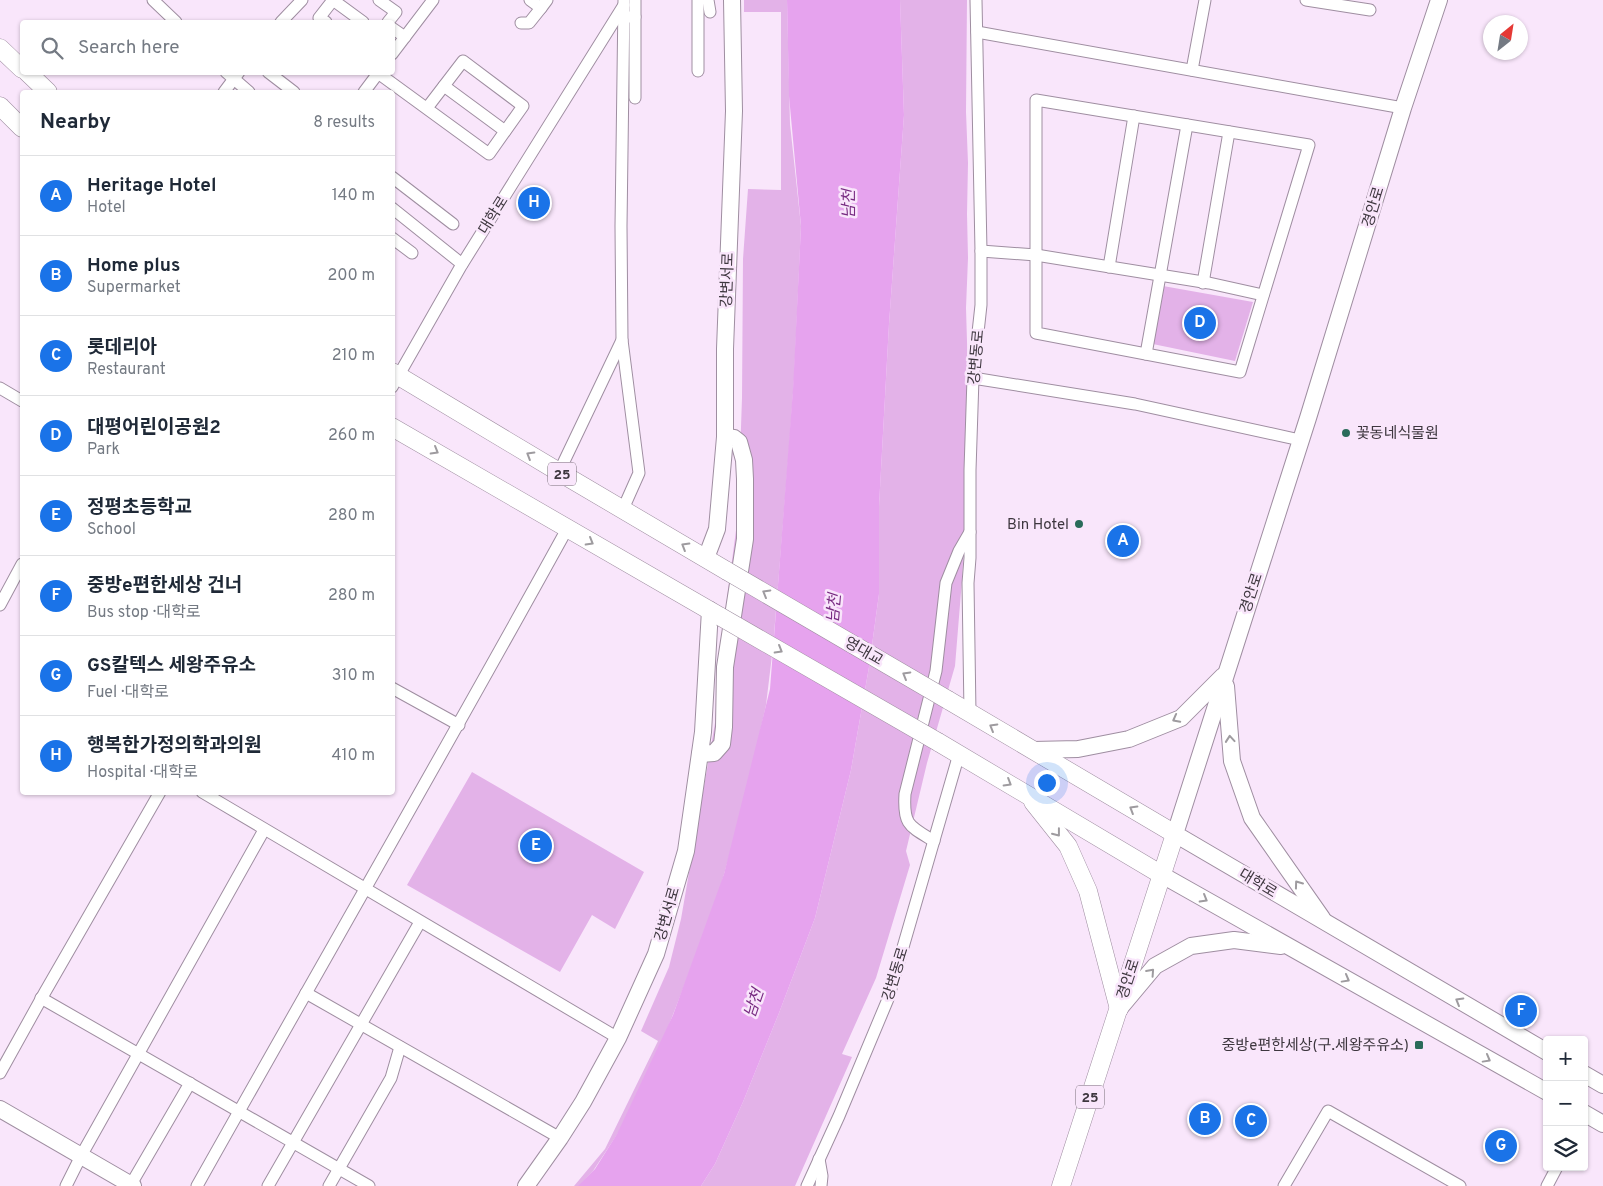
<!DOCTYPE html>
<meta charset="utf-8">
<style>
:root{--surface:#fff;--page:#f6f6f7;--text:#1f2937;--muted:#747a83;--line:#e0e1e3;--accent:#1a73e8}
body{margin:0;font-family:Overpass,"Noto Sans KR",sans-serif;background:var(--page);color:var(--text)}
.controls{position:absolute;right:15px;bottom:15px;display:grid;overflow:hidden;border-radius:5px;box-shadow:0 1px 4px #0004}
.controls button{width:45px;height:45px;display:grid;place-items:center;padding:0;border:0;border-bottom:1px solid var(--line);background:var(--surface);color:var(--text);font:25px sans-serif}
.compass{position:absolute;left:1483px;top:15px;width:45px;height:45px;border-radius:50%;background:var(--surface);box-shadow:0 1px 4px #0004;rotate:30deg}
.you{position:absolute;left:1046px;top:782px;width:18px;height:18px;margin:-12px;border:4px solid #fff;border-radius:50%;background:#1a73e8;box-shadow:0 0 0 8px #1a73e833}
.badge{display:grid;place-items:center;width:32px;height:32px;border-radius:50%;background:var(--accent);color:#fff;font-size:16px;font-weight:700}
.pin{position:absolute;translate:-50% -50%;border:2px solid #fff;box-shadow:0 1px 5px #0006}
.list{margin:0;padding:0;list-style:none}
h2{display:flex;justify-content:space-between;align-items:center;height:65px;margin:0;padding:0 20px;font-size:21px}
h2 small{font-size:16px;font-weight:400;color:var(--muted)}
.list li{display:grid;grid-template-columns:32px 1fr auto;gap:15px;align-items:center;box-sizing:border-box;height:80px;padding:0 20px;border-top:1px solid var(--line)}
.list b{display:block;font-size:19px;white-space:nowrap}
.list p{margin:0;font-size:16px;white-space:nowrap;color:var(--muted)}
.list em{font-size:16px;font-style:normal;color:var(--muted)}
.icon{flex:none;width:28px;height:28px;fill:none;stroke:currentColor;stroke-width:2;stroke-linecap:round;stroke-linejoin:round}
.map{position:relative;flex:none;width:1603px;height:1186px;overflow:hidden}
.search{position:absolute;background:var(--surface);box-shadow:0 1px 4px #0004;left:20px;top:20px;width:375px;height:55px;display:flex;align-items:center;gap:12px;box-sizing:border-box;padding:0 18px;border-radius:5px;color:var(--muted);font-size:19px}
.panel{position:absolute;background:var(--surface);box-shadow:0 1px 4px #0004;left:20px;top:90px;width:375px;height:705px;border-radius:5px}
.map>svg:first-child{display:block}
.green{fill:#e3b2e8}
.water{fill:#e6a3ee}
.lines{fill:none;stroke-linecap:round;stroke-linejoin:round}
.street-casing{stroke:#9f8ea1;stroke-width:13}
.secondary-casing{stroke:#9f8ea1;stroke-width:18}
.primary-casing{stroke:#9f8ea1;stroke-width:19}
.street{stroke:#fff;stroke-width:11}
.secondary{stroke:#fff;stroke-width:16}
.primary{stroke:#fff;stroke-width:18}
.primary-bridge-casing{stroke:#9f8ea1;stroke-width:19;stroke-linecap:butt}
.primary-bridge{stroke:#fff;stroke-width:18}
.oneway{stroke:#9e9b9f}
.poi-dot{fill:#2a6b5a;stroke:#f9e6fb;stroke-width:2}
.labels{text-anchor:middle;stroke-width:5;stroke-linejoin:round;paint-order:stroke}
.shield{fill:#f9e6fb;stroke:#766c77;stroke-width:1}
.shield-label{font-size:14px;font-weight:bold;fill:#3e373f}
.street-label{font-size:15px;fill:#3e373f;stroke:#f9e6fb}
.poi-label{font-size:15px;fill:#3e373f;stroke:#f9e6fb;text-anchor:end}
.water-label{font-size:16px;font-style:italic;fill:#772a81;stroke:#f9e6fb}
</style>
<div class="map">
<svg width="1603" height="1186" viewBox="0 0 1603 1186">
<rect width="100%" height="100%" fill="#f9e6fb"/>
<g class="green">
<path d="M744,0H787L790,124L801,226L794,379L789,449L773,647L766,705L745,799L721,885L686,981L667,1030L620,1130L593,1171L579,1186H574L605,1149L658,1041L641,1031L669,967L681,919L715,723L721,644L738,515L742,398L743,259L748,189L781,190V12H744Z"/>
<path d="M900,0H967L966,112L968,163L967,214L968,258L966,308L968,375L965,452L966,508L962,580L955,666L927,763L906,851L910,865L876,978L842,1054L852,1057L795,1186H701L715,1164L743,1102L779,1013L815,918L851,770L869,667L879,594V506L889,324L904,115Z"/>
<path d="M1163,286L1253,302L1235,361L1148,343Z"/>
<path d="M472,772L644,872L615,929L592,915L560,972L407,885Z"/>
</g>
<path class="water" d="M787,0H900L904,115L889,324L879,506V594L869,667L851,770L815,918L779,1013L743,1102L715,1164L701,1186H578L595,1169L617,1134L673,1015L724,874L770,689L793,389L801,226L789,96Z"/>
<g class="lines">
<g class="street-casing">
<g id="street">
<path d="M153,0L176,22"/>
<path d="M333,0L363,22"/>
<path d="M379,0L396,12L388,22"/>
<path d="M530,0L541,8L547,0"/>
<path d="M708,0L710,12"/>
<path d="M1306,0L1370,10"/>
<path d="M628,17H635V0"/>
<path d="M281,22L302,0"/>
<path d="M326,22L319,18L333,0"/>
<path d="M521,23H529L541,8"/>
<path d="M392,28L405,37"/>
<path d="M977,32L1403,108"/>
<path d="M392,54L433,0"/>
<path d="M1192,70L1205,0"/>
<path d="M698,71V0"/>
<path d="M226,72L249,92"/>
<path d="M268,72L294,92"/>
<path d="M378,73L489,154L523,106L463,61L427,108"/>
<path d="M444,86L505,131"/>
<path d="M224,92L239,72"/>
<path d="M364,92L379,72"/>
<path d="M635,98V17"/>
<path d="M1036,100L1309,145L1240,372L1036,333Z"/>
<path d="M392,177L453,224"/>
<path d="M392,208L462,264"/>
<path d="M392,238L412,253"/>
<path d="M981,251L1036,255L1209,283L1263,295"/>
<path d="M1109,267L1134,116"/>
<path d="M1203,283L1229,132"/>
<path d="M622,340L639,473L623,509"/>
<path d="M1146,354L1187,125"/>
<path d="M973,378L1135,404L1300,440"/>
<path d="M392,387L461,266L624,5"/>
<path d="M0,388L22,401"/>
<path d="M559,472L622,340L621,226L624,0"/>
<path d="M0,605L22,564"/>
<path d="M392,688L459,725"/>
<path d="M970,713L968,583L970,558V470L973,378L981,305V251L976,0"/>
<path d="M202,792L618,1038"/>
<path d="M934,841C909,826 903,825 905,794L936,671L946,583L959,551L970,532"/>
<path d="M306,993L560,1138"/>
<path d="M41,998L369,1186"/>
<path d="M0,1073L45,992L160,792"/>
<path d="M819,1159L822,1176L821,1186"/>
<path d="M66,1186L81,1156L264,830"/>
<path d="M130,1186L190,1083"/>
<path d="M197,1186C320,967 446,749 567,529"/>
<path d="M268,1186L420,922"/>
<path d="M329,1186L391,1078L400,1047"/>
<path d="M807,1186L839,1116L888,999L959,754"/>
<path d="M1284,1186L1328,1111L1460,1186"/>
<path d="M1547,1186L1557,1167"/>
</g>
</g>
<g class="secondary-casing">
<g id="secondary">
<path d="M1439,0L1403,108L1308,418L1175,834L1547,1052"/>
<path d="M706,558L717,529L725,437V349L734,111L732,0"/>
<path d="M1226,686L1232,761L1252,818L1322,918"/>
<path d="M1033,750L1078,749L1129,739L1181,718L1223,676"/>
<path d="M700,754L714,753L722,744L724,727L725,667L745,539V479L744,460L739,442L734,438L725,437"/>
<path d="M1162,875L1547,1092"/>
<path d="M1119,1009L1155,966L1191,946L1234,940L1281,946"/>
<path d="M1584,1074L1603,1085"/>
<path d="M0,1109L133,1186"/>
<path d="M1584,1113L1603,1124"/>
<path d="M526,1186L560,1138L583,1102L618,1038L656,954L686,851L703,732L710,610"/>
</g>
</g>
<g class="primary-casing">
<g id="primary">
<path d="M0,48L22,69"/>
<path d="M27,72L48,92"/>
<path d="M0,106L22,128"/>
<path d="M392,372L559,472L727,571"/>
<path d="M392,427L721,617"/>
<path d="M948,700L1175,834L1061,1186"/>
<path d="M938,742L1162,875"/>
<path d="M1033,802L1068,846L1088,891L1119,1009"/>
</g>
</g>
<use href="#street" class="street"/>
<use href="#secondary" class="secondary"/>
<use href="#primary" class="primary"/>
<g class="primary-bridge-casing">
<g id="primary-bridge">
<path d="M727,571L948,700"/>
<path d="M721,617L938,742"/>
</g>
</g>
<use href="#primary-bridge" class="primary-bridge"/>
</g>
<defs><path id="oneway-chevron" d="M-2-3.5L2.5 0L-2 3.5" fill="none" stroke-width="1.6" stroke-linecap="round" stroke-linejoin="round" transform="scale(1.25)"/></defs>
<g class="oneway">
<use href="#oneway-chevron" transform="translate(435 451) rotate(30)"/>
<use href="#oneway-chevron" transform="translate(530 455) rotate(-149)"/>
<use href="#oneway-chevron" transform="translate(590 542) rotate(30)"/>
<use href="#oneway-chevron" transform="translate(685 546) rotate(-149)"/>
<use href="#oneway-chevron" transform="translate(766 593) rotate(-150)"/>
<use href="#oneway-chevron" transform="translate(779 650) rotate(30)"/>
<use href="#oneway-chevron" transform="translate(906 675) rotate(-150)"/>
<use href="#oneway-chevron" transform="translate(1176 719) rotate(152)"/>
<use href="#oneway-chevron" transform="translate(993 727) rotate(-150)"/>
<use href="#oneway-chevron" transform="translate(1230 739) rotate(-95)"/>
<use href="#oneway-chevron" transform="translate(1008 783) rotate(31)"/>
<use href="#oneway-chevron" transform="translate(1133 809) rotate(-149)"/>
<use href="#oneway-chevron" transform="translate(1057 833) rotate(52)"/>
<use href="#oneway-chevron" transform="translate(1298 884) rotate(-126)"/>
<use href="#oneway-chevron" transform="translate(1204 899) rotate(30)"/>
<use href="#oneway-chevron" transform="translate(1151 972) rotate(-48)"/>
<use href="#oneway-chevron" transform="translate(1346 979) rotate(29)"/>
<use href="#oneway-chevron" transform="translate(1459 1001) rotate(-150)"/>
<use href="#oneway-chevron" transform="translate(1487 1059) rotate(29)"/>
</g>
<g class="poi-dot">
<circle cx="1346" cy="433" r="5"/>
<circle cx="1079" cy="524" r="5"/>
<rect x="1414" y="1040" width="10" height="10" rx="2.5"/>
</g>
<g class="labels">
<g class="shield">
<rect x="548" y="462.5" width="28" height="23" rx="4"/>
<rect x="1076" y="1085.5" width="28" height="23" rx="4"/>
</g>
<g class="shield-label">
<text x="562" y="479">25</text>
<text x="1090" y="1102">25</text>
</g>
<g class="street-label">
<text transform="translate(1373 207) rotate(-73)" y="5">경안로</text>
<text transform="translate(493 215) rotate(-58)" y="5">대학로</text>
<text transform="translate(727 280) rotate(-88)" y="5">강변서로</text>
<text transform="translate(976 357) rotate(-85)" y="5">강변동로</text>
<text transform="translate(1251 593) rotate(-72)" y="5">경안로</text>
<text transform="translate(864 651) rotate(30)" y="5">영대교</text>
<text transform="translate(1258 883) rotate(31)" y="5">대학로</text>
<text transform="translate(667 914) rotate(-74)" y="5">강변서로</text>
<text transform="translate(895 974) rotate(-73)" y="5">강변동로</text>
<text transform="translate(1128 979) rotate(-72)" y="5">경안로</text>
</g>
<g class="poi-label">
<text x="1356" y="438" text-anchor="start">꽃동네식물원</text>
<text x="1069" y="529">Bin Hotel</text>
<text x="1409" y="1050">중방e편한세상(구.세왕주유소)</text>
</g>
<g class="water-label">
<text transform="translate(848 204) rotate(-90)" y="6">남천</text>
<text transform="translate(833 608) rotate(-85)" y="6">남천</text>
<text transform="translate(753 1003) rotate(-71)" y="6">남천</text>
</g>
</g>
</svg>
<div class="controls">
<button>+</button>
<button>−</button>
<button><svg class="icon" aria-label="layers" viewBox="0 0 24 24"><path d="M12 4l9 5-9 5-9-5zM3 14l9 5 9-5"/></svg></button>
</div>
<svg class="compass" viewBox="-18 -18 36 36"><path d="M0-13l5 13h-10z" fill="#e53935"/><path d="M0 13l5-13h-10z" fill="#747a83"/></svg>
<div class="you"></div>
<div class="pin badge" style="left:1123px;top:541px">A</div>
<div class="pin badge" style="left:1205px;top:1119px">B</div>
<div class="pin badge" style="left:1251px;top:1121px">C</div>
<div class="pin badge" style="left:1200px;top:323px">D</div>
<div class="pin badge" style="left:536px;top:846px">E</div>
<div class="pin badge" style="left:1521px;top:1011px">F</div>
<div class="pin badge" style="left:1501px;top:1146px">G</div>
<div class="pin badge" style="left:534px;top:203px">H</div>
<div class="search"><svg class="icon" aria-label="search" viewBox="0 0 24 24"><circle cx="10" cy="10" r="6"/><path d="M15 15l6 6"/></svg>Search here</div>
<section class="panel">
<h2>Nearby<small>8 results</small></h2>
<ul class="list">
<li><span class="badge">A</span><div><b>Heritage Hotel</b><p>Hotel</p></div><em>140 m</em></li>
<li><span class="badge">B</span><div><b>Home plus</b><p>Supermarket</p></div><em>200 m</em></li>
<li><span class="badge">C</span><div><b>롯데리아</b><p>Restaurant</p></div><em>210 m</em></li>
<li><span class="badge">D</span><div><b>대평어린이공원2</b><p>Park</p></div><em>260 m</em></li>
<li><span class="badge">E</span><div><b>정평초등학교</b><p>School</p></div><em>280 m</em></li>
<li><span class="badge">F</span><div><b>중방e편한세상 건너</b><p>Bus stop · 대학로</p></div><em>280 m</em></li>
<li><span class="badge">G</span><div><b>GS칼텍스 세왕주유소</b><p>Fuel · 대학로</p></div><em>310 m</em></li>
<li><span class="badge">H</span><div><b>행복한가정의학과의원</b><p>Hospital · 대학로</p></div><em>410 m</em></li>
</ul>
</section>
</div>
